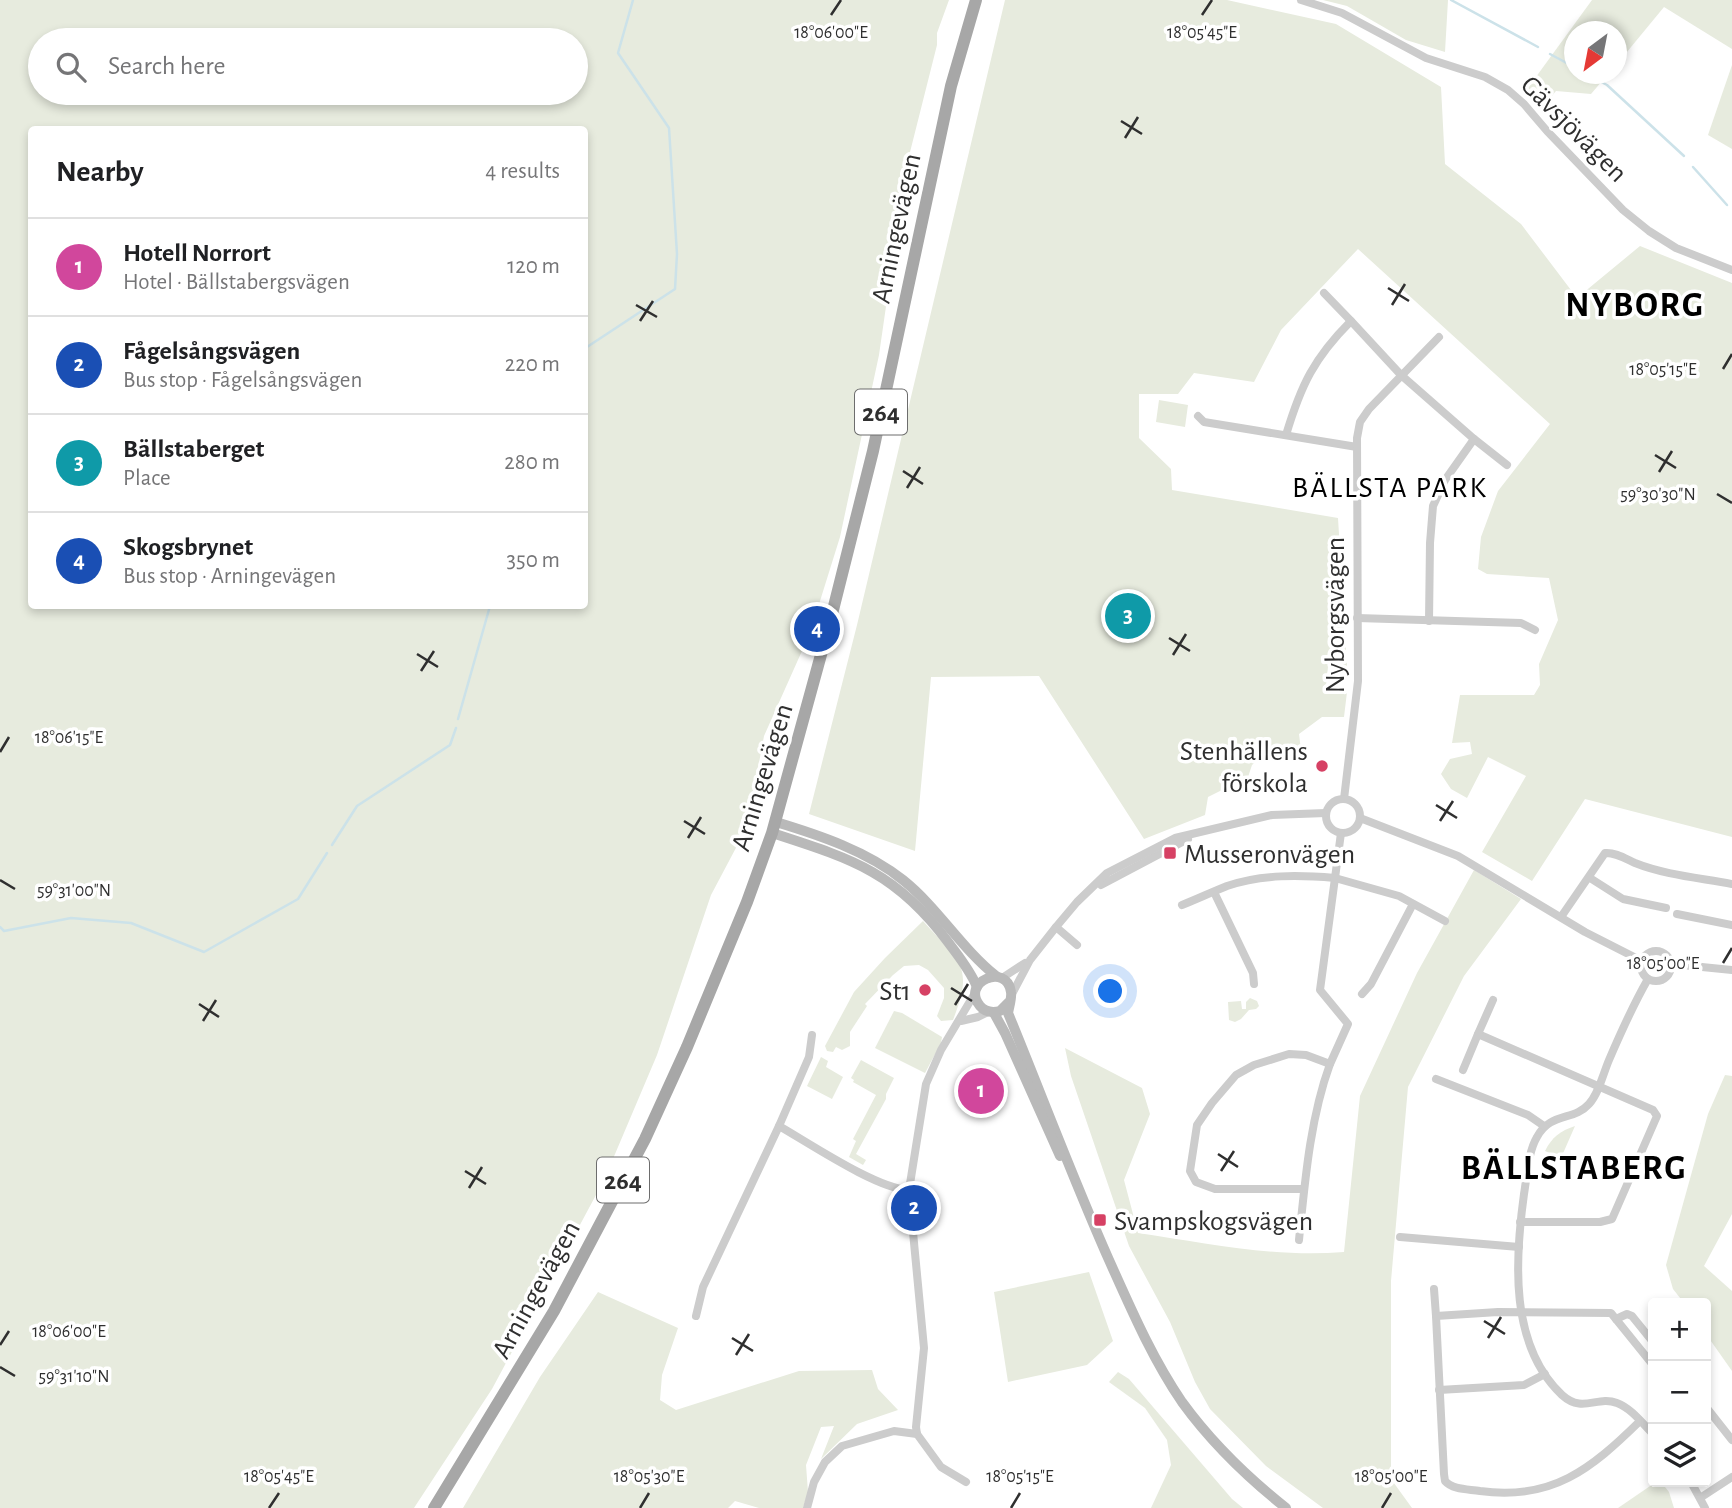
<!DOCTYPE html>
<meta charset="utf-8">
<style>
:root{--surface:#fff;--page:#f2f2f2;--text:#202124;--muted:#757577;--line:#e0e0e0;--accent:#0b8043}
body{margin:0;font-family:"Alegreya Sans",sans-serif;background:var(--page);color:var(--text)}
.controls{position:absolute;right:21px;bottom:21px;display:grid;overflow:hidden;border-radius:7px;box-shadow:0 4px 10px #0003}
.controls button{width:63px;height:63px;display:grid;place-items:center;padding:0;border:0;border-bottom:2px solid var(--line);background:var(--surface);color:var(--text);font:35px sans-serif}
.compass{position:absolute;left:1564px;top:21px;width:63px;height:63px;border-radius:50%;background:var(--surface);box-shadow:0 4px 10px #0003;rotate:212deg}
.you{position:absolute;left:1111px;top:992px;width:24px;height:24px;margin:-18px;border:5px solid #fff;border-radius:50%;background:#1a73e8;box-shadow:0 0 0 10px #1a73e833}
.badge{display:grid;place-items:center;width:46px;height:46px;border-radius:50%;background:var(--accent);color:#fff;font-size:23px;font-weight:700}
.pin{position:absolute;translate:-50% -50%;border:4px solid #fff;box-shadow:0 2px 7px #0006}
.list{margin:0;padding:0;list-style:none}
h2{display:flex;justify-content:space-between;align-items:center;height:91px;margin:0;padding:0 28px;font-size:30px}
h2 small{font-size:23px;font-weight:400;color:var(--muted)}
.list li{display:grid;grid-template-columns:46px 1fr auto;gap:21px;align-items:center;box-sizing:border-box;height:98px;padding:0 28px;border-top:2px solid var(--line)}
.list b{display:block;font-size:26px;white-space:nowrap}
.list p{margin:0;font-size:23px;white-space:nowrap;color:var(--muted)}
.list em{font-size:23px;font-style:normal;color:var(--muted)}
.icon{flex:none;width:38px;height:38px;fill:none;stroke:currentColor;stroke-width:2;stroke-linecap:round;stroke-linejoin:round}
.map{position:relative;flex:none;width:1732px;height:1508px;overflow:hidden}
.search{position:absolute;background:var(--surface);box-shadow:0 4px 10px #0003;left:28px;top:28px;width:560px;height:77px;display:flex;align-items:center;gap:18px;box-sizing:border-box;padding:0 24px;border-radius:38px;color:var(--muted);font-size:26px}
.panel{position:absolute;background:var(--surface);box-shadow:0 4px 10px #0003;left:28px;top:126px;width:560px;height:483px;border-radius:7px}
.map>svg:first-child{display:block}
.green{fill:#e7ebde;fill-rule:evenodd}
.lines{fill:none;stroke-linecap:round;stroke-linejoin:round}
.stream{stroke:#cce2e9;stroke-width:2.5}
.street{stroke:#ccc;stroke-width:8}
.secondary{stroke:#b9b9b9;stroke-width:10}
.primary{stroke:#a7a7a7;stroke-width:12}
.ticks{fill:none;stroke:#2f2f2f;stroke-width:2.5}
.poi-dot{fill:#d64164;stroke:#fff;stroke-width:2.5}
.labels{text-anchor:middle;stroke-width:7;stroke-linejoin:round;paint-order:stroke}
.shield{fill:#fff;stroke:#6d6d6d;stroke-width:2}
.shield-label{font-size:26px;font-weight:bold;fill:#2f2f2f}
.street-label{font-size:28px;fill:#2f2f2f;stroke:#fff}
.poi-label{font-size:28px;fill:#2f2f2f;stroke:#fff;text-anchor:end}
.neighbourhood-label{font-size:30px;letter-spacing:2px;fill:#000;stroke:#fff}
.district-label{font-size:35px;font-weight:bold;letter-spacing:2px;fill:#000;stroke:#fff}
.ticks-label{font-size:18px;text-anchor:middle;fill:#2f2f2f;stroke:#fff;stroke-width:7;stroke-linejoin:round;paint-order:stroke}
</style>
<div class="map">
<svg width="1732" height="1508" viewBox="0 0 1732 1508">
<rect width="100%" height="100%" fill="#fff"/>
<g class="green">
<path d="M0,0H949L937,33V45L906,168L879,355L840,537L810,633L764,736L747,827L711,895L657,1055L604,1180L492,1389L414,1508H0ZM40,40H576V93H40ZM32,130H584V606H32Z"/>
<path d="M1005,0H1227L1336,24L1441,87L1445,164L1521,224L1577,298L1640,246L1732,283V837L1585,799L1532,881L1482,852L1526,776L1488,757L1467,798L1451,789L1441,774L1450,759L1472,754L1470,742L1452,743L1460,695H1534L1540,685L1539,664L1558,620L1549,578L1487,574L1478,569L1481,537L1498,491L1550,424L1358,249L1281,330L1254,382L1194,373L1178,394H1139V438L1171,469L1172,490L1338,518L1347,666L1328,667L1326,686L1347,692L1344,717H1322L1299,734L1301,750L1289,761H1277L1265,754L1252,765L1248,777L1208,797L1205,815L1144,839L1039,676L931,677L915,851L809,814L857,625Z"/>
<path d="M1323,0H1448L1445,52L1406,40L1347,6Z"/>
<path d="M1592,0H1732V49L1664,7L1617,64L1616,32H1574V74H1608L1591,94L1556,91L1541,109L1525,92Z"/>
<path d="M1732,65V149L1708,135Z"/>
<path d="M1159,400L1188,405L1185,427L1156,422Z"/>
<path d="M1474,870L1521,899L1464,976L1408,1087L1391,1281V1479L1412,1508H1323L1266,1466L1210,1409L1195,1382L1170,1322L1129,1246L1071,1076L1065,1048L1142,1088L1150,1114L1124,1180L1138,1233C1206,1243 1275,1258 1344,1252L1360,1096L1417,973Z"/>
<path d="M923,921C959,962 975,964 953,1020L941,1021L937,1016L944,998V988L928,970L919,965L904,966L893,975L865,1004L867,1006L850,1032V1046L842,1050L836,1047L833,1052L827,1051L825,1046L854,992L885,958Z"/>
<path d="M1250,998L1257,1001L1259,1006L1256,1009L1249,1010L1241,1019L1235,1022L1229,1020L1228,1002L1241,1001L1242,1009H1246V1002Z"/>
<path d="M894,1011L902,1013L942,1037L941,1043L925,1073L875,1048Z"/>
<path d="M821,1057L828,1061L826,1067L843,1077L832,1099L807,1086Z"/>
<path d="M861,1060L894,1078L886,1094V1099L856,1154L866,1160L863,1165L849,1157L856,1141L853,1139L876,1095L853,1082L854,1080L851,1078Z"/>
<path d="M1725,1075L1732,1076V1214L1704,1266L1732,1291V1371L1706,1334V1303H1684L1673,1289L1666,1265L1708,1114Z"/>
<path d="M1575,1126L1561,1158L1545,1151C1552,1137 1560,1131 1575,1126Z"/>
<path d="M1089,1272L1113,1341L1087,1365L1008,1382L994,1292Z"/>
<path d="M598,1292L678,1328L662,1375L660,1400L676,1410L799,1371L872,1370L878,1389L898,1410L857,1424L821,1459L834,1426L821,1427L806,1465L808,1492L803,1508H759L735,1501L728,1508H463L540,1377Z"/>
<path d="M1118,1372L1129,1379L1232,1499L1243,1508H1151L1171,1465L1167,1440L1145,1408L1109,1382Z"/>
<path d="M1656,1482H1661L1669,1492L1674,1508H1618Z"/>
</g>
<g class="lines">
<g class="stream">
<path d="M1451,0L1538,47"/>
<path d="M1550,54L1574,67"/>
<path d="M1586,74L1607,85L1684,156"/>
<path d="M1693,167L1727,205"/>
<path d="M584,349L675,289L677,254L669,128L618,53L633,0"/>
<path d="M458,719L490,606"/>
<path d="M332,845L357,806L450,745L456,728"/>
<path d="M0,927L4,931L71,918L131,923L204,952L298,899L327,853"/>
</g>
<g class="street">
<path d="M1301,0L1342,13L1426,58L1485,77L1508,90L1524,104L1547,131L1623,210L1649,231L1676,248L1732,270"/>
<path d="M1324,293L1351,321"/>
<path d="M1198,416L1204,422L1357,447"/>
<path d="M1286,435C1301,385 1314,358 1351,321L1401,375L1474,439L1445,480L1433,506L1430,543L1429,621"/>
<path d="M1474,439L1507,465"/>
<path d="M1357,618L1521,623L1535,630"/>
<path d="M1344,799L1358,681L1357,438L1360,422L1369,409L1439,337"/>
<circle cx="1343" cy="816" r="17"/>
<path d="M1360,818L1458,856L1585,932L1642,961"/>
<path d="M1590,878L1623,899L1666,908"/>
<path d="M1101,885L1188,839"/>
<path d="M1214,892L1253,973L1254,984"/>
<path d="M1182,905C1197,899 1212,892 1227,886C1262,874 1300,875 1335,878L1341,833"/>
<path d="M1677,914L1732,925"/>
<path d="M1561,917L1605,853C1615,852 1626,859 1635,863C1665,875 1701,878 1732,884"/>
<path d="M1056,927L1077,945"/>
<circle cx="1656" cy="966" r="15"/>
<path d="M1672,964L1732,970"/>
<path d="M1002,978L1025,963"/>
<path d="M1648,979C1633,1005 1621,1032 1609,1060C1603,1074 1599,1093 1589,1104C1574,1121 1550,1112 1537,1137C1528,1152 1527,1176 1524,1194C1515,1259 1509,1345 1562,1395C1583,1414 1597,1395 1617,1403C1631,1408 1643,1424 1653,1434"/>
<path d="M1012,994L1030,960L1056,927L1077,902L1107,873L1175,838L1272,815L1326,813"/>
<path d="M1362,994L1371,984L1413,904"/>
<path d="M1493,1000L1478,1034L1653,1110L1657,1116L1612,1219L1600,1222H1520"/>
<path d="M961,1021L978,1017L988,1012"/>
<path d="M1463,1070L1478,1034"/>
<path d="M1436,1079L1528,1115L1544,1126"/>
<path d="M779,1126L809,1057L812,1035"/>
<path d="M1304,1189H1215L1196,1182L1190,1171L1197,1125L1212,1103L1236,1075L1254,1065L1289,1054L1306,1055L1330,1064L1348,1024L1320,990L1335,878L1399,896L1445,921"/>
<path d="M1400,1237L1519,1247"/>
<path d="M1299,1240C1305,1181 1310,1119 1330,1064"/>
<path d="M1434,1289L1436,1316L1498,1312L1611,1313L1653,1365"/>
<path d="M696,1316L703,1287L779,1126C809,1143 877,1189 909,1190"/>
<path d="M1436,1316L1444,1474L1445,1481C1453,1490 1468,1489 1480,1491C1552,1501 1591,1469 1640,1421"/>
<path d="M1616,1319L1627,1314L1632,1316L1653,1342"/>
<path d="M1439,1390L1524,1385L1545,1374"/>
<path d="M1706,1407L1732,1440"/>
<path d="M966,1482L941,1467L917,1434L916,1427L924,1348L909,1190L926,1084L941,1050L975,993"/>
<path d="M1691,1482L1705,1508"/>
<path d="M1700,1498L1732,1477"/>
<path d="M807,1508L814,1482L825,1462L842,1446L894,1431L917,1434"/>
</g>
<g class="secondary">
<path d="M776,822C819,835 867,851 903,880C938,908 961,948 996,976"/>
<path d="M772,833C852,859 896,872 948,942C959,957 970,970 977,987"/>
<path d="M1010,1001L1000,1011C992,1013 985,1012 980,1006C960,982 1007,962 1011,992C1012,998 1009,1007 1008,1013C1042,1096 1073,1179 1109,1260C1131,1309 1152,1358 1182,1402C1211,1442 1247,1477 1286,1508"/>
<path d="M994,1013L1005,1033L1060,1156"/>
</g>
<path class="primary" d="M434,1508L554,1311L645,1139L687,1047L747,902L772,833L830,622L873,451L951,86L976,0"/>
</g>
<path class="ticks" d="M831,15L841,0M1202,15L1212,0M1121,121L1142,134M1125,138L1138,117M1388,288L1409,301M636,305L657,317M1392,305L1405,284M640,321L653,301M1723,369L1732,354M1655,455L1676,468M903,471L923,484M1659,472L1672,451M907,488L920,467M1717,494L1732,503M1169,638L1190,651M417,654L438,667M1173,655L1186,634M421,671L434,651M0,752L9,737M1436,805L1457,818M684,821L705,834M1440,821L1453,801M688,838L701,817M0,880L15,889M1723,963L1732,948M951,988L972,1001M199,1004L219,1017M955,1005L968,984M203,1021L216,1000M1218,1154L1238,1167M465,1171L486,1184M1221,1171L1234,1151M469,1188L482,1167M1484,1321L1505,1334M732,1338L753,1351M1488,1338L1501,1317M0,1345L9,1331M736,1355L749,1334M0,1367L15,1376M269,1508L279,1493M640,1508L649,1493M1011,1508L1020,1493M1382,1508L1391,1493"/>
<g class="poi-dot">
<circle cx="1322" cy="766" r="7"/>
<rect x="1163" y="846" width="14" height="14" rx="3.5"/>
<circle cx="925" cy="990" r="7"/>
<rect x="1093" y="1213" width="14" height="14" rx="3.5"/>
</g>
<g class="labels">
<g class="shield">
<rect x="855" y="389.5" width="52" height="45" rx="5"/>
<rect x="597" y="1157.5" width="52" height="45" rx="5"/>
</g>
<g class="shield-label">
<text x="881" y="421">264</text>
<text x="623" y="1189">264</text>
</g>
<g class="street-label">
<text transform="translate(1575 128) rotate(45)" y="10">Gävsjövägen</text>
<text transform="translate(895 228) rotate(-78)" y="10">Arningevägen</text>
<text transform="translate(1334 615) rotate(-90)" y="10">Nyborgsvägen</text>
<text transform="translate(761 777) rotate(-73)" y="10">Arningevägen</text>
<text transform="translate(535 1289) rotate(-61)" y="10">Arningevägen</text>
</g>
<g class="poi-label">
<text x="1308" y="760">Stenhällens<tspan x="1308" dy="32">förskola</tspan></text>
<text x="1184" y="863" text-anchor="start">Musseronvägen</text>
<text x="911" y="1000">St1</text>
<text x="1114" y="1230" text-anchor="start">Svampskogsvägen</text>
</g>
<g class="neighbourhood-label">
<text x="1390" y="497">BÄLLSTA PARK</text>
</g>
<g class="district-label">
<text x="1635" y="316">NYBORG</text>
<text x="1574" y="1179">BÄLLSTABERG</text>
</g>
</g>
<g class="ticks-label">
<text x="831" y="38">18°06'00"E</text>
<text x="1202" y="38">18°05'45"E</text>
<text x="1663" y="375">18°05'15"E</text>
<text x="1658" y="500">59°30'30"N</text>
<text x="69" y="743">18°06'15"E</text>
<text x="74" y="896">59°31'00"N</text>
<text x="1663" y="969">18°05'00"E</text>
<text x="69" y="1337">18°06'00"E</text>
<text x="74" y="1382">59°31'10"N</text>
<text x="279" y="1482">18°05'45"E</text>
<text x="649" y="1482">18°05'30"E</text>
<text x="1020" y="1482">18°05'15"E</text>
<text x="1391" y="1482">18°05'00"E</text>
</g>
</svg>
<div class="controls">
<button>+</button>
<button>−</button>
<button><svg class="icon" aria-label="layers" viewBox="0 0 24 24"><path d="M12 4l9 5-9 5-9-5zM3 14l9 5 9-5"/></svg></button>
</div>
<svg class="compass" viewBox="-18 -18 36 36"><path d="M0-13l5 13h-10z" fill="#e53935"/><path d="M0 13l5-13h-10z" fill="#757577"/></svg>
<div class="you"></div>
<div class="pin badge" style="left:981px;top:1091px;background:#d1479c">1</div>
<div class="pin badge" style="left:914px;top:1208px;background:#1a4fb4">2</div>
<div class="pin badge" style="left:1128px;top:616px;background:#0f9aa8">3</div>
<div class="pin badge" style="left:817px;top:629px;background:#1a4fb4">4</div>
<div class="search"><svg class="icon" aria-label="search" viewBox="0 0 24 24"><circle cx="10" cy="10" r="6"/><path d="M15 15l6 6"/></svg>Search here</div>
<section class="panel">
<h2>Nearby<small>4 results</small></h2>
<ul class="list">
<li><span class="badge" style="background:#d1479c">1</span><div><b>Hotell Norrort</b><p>Hotel · Bällstabergsvägen</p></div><em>120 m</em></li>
<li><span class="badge" style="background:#1a4fb4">2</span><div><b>Fågelsångsvägen</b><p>Bus stop · Fågelsångsvägen</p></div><em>220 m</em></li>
<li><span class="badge" style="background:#0f9aa8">3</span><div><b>Bällstaberget</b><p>Place</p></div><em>280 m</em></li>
<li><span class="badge" style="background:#1a4fb4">4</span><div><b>Skogsbrynet</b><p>Bus stop · Arningevägen</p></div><em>350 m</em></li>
</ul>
</section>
</div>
